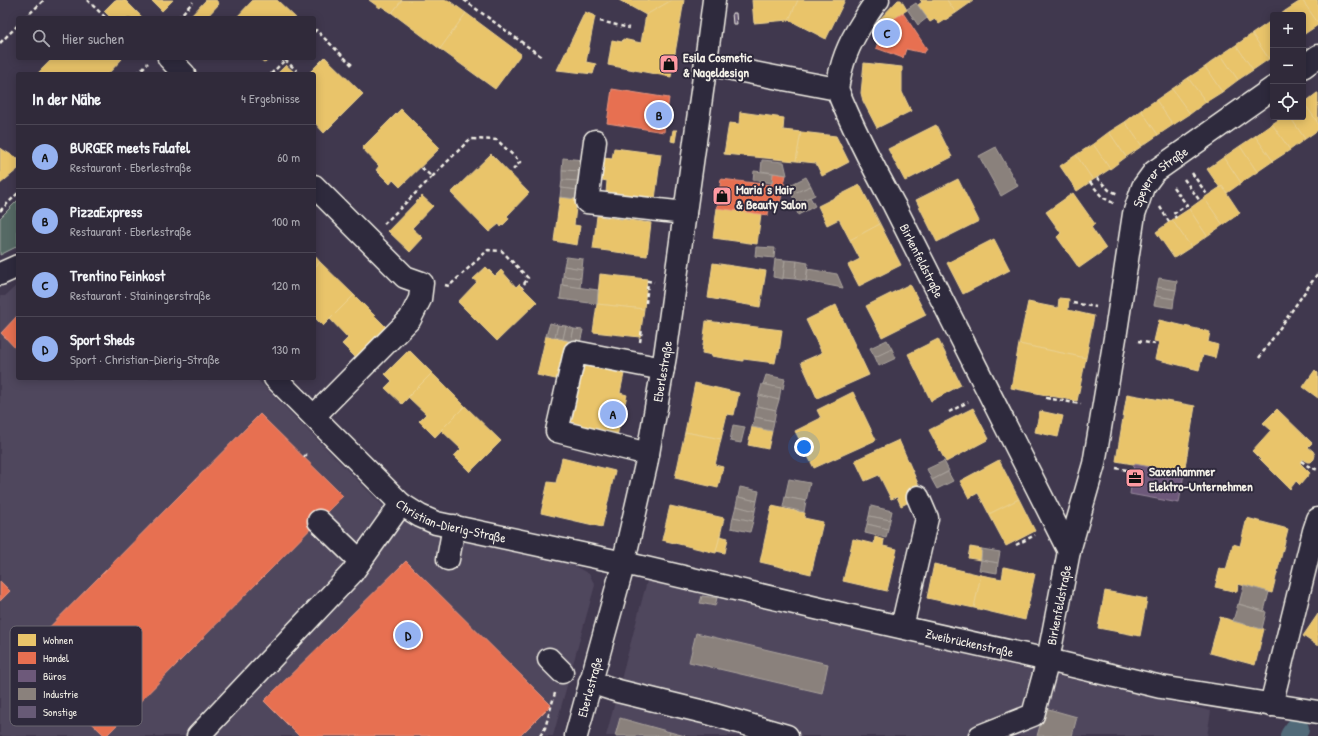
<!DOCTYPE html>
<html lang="de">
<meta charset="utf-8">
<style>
:root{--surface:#302a3a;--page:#383242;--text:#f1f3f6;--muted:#a8a7af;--line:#4b4654;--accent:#95b2f1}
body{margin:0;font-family:"Patrick Hand",sans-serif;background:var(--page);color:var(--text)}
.controls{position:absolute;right:12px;top:12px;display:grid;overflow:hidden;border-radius:4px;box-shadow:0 2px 10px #0003}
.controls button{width:36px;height:36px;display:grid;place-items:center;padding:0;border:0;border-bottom:1px solid var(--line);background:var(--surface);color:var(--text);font:20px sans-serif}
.you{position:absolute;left:804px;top:447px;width:14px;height:14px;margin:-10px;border:3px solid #fff;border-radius:50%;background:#1a73e8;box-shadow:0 0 0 6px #1a73e833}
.badge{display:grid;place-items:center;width:26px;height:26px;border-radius:50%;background:var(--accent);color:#111;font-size:13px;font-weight:700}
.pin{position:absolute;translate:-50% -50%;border:2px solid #fff;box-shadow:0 1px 4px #0006}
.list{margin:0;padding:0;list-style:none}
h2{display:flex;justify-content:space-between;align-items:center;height:52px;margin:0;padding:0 16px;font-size:17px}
h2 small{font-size:13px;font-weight:400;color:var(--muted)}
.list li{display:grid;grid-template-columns:26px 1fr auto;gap:12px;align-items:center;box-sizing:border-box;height:64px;padding:0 16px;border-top:1px solid var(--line)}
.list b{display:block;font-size:15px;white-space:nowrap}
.list p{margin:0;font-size:13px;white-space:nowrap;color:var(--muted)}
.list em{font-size:13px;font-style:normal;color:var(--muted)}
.icon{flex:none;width:22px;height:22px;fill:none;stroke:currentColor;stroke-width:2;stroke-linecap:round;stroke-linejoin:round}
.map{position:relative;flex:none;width:1318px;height:736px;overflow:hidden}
.search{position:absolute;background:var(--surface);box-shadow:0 2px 10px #0003;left:16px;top:16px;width:300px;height:44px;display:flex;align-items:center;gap:10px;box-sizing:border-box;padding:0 14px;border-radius:4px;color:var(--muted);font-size:15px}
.panel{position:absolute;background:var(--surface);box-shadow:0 2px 10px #0003;left:16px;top:72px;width:300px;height:308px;border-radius:4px}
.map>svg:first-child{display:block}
.built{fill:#4f465d}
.green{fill:#576b65;stroke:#a6aea6}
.homes{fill:#e9c46a;stroke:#ecd290}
.shops{fill:#e76f51;stroke:#eb967e}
.offices{fill:#6d597a;stroke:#96879b}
.industry{fill:#8a817c;stroke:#aaa39c}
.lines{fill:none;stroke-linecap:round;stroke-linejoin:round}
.canal{stroke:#516a79;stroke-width:24}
.building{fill:#675a76;stroke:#f4f1e8}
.minor-casing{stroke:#f4f1e8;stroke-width:25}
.path{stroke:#f4f1e8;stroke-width:2.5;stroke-dasharray:4 3;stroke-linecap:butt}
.minor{stroke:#2f2a3d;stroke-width:22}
.labels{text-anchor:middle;stroke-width:4;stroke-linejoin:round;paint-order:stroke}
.poi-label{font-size:13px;font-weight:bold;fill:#f4f1e8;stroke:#2f2a3d;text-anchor:start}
.street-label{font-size:13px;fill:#f4f1e8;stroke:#2f2a3d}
.key{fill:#2f2a3d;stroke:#6a6670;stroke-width:1}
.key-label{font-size:11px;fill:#f4f1e8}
</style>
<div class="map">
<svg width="1318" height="736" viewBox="0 0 1318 736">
<rect width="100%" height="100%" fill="#40384e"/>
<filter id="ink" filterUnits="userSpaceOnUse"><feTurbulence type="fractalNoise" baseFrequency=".025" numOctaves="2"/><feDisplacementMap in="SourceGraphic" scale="8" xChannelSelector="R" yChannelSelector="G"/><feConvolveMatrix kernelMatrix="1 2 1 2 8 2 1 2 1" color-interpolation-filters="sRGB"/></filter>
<g filter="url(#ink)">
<g class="built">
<path d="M18,284V378H256L383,506L438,534L564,560L589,574L595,585L553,736H0V296H5Z"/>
<path d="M647,581L1211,711L1207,736H606Z"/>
</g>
<path class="green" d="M18,200V246L0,255V218Z"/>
<g class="homes">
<path d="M115,0H125L143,18H111L104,11Z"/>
<path d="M151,0H173L162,11Z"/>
<path d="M206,0H216L219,4L206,18H189Z"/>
<path d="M253,0H277L296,18H236Z"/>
<path d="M369,0H402L392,13L381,6L380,8Z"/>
<path d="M402,0H448L466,13L440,49L392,13Z"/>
<path d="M619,0H672L646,15Z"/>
<path d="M672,0H684L671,77L608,65L612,40L622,42L623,39L641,43L646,15Z"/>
<path d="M752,0H798L789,20L754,23Z"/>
<path d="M798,0H845L826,39L789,20Z"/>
<path d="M898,0H901L907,10L883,26L878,21Z"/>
<path d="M920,0H947L956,13L939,24L935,19L930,22L918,5L922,2Z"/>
<path d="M947,0H972L973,1L956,13Z"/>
<path d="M1302,0H1318V23Z"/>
<path d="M1302,0L1318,23V25L1303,35V15H1288L1285,11Z"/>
<path d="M1285,11L1288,15H1280Z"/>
<path d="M585,12L595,16L586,62L596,64L593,74L557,70Z"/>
<path d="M466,13L521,54L495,89L440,49Z"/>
<path d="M1273,20V31L1268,23Z"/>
<path d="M1268,23L1273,31V56L1269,59L1252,34Z"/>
<path d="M1252,34L1269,59L1253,70L1236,45Z"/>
<path d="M1236,45L1253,70L1238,80L1221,55Z"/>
<path d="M1221,55L1238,80L1222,92L1205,67Z"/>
<path d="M325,57L363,94L324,133L314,122V74H308Z"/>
<path d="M53,58H121L122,59L108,74H37Z"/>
<path d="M259,58H270L265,63Z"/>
<path d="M864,63L902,67V92L911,111L877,128L863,101L861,93Z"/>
<path d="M286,65L295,73L294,74H277Z"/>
<path d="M1205,67L1222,92L1206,102L1188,78Z"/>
<path d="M1188,78L1206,102L1190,114L1172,89Z"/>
<path d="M1172,89L1190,114L1173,125L1156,100Z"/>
<path d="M1317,93H1318V123L1304,103Z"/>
<path d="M1156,100L1173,125L1158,135L1141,110Z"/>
<path d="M1303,103H1304L1318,123V130L1305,139L1290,117H1303Z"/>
<path d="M401,109L440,148L400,187L393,180L390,184L376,170L379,166L362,148Z"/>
<path d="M1141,110L1158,135L1142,146L1125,122Z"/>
<path d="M740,112L784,118L783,130L801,132L796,161L724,154L729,123L739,124Z"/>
<path d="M1283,117H1290L1305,139L1290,150L1272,124Z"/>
<path d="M1125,122L1142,146L1126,157L1109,132Z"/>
<path d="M1272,124L1290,150L1273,161L1255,136Z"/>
<path d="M936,125L952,157L905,181L888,149Z"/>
<path d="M673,130H677L675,142L671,141Z"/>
<path d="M801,132L836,136L849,162L822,176L816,163L796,161Z"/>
<path d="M1109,132L1126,157L1110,169L1093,144Z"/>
<path d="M1255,136L1273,161L1257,172L1240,146Z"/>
<path d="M1093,144L1110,169L1093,180L1076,155Z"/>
<path d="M1240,146L1257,172L1241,183L1224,157Z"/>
<path d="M0,148L18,159V169L0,184Z"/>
<path d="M614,148L661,154L655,199L606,193L607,181L602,180L604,158L612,159Z"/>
<path d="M491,154L529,193L507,216L509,219L501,227L499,224L489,232L451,193Z"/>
<path d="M1076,155L1093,180L1077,191L1060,166Z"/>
<path d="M1224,157L1241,183L1227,193L1222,186L1220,188L1207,169Z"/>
<path d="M958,179L979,221L937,242L916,200Z"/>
<path d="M860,185L880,224L850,240L839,219L827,225L818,206Z"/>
<path d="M1222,186L1240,213L1223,225L1204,198Z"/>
<path d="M1073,193L1095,224L1091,227L1106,249L1079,268L1057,237L1061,233L1046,212Z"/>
<path d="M422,196L433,206L412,228L423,238L410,252L388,231Z"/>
<path d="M560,197L577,199L574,225L580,226L577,245L554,241Z"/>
<path d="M1204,198L1223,225L1207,236L1189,209Z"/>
<path d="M717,208L761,214L757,244L713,238Z"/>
<path d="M1189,209L1207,236L1191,247L1172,220Z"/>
<path d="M597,216L651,223L647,256L593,249Z"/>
<path d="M1172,220L1191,247L1174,258L1156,232Z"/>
<path d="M880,224L901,265L859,286L848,265L860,259L850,240Z"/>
<path d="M994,239L1010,270L963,294L947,263Z"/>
<path d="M314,255L320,262L314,268Z"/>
<path d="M320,262L354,295L323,326L314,317V268Z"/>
<path d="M713,263L766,271L760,307L708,298Z"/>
<path d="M486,267L495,276L501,270L516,287L519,284L537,302L497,341L458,302L477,282L473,279Z"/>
<path d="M600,274L647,279L644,309L597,304Z"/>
<path d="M910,284L926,315L882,337L866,306Z"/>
<path d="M354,295L389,330L358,360L342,344L348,338L330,319Z"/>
<path d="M1059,298L1069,299L1068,310L1094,316L1086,358L1019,344L1028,302L1058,308Z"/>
<path d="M597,304L644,309L640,337L593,332Z"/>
<path d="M836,305L869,375L817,398L801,362L822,353L806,320Z"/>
<path d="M1159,320L1210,332L1208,342L1218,345L1215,358L1203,355L1199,370L1155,359L1159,342L1154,341Z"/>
<path d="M706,321L782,330L779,353H777L775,363L743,359V361L711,356L712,355L702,353Z"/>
<path d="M546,336L569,341L560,380L537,375Z"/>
<path d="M938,339L961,385L931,401L908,354Z"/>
<path d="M1019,344L1086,358L1077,401L1011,388Z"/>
<path d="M409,350L432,373L402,404L385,388L392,381L385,374Z"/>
<path d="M585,359L625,369L620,393L627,395L617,436L565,424L574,383L579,384Z"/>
<path d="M1315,370L1318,373V398L1303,387Z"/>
<path d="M432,373L465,406L435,437L419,421L426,414L408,397Z"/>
<path d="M695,383L739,393L734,415L727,414L721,439L685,432Z"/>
<path d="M853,392L876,440L814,468L795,431L821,418L817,410Z"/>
<path d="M1127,394L1195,406L1184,473L1116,461Z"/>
<path d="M465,406L501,441L470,472L454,456L461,449L441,430Z"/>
<path d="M973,408L989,439L946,462L929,430Z"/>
<path d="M1277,409L1312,443L1308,447L1313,451L1315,455L1314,459L1311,462H1307L1302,459L1300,463L1310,473L1300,485L1296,481L1290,489L1252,451L1271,430L1263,423Z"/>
<path d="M1040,411L1063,416L1058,437L1035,432Z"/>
<path d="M752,427L772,431L768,449L748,445Z"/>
<path d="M685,432L721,439L715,465L723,467L718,488L675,478Z"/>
<path d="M899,440L923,495L901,506L897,497L891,499L879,475L865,481L855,460Z"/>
<path d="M562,458L615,471L602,527L541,513L548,482L556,483Z"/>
<path d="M999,460L1019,499L989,514L978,493L969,498L960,481Z"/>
<path d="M1019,499L1035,531L1006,546L989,514Z"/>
<path d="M670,506L724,518L716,553L662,540Z"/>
<path d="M772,506L805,513L804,518L823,522L811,574L760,562Z"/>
<path d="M1247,518L1288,529L1272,593L1238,584L1237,592L1215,587L1220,568L1226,570L1233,544L1240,546Z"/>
<path d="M720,536L728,538L725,553L716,551Z"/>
<path d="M875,537L884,540L883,546L897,549L887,591L843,581L853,539L874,544Z"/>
<path d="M970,547L982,549L981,560L968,558Z"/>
<path d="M934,564L981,575L974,608L927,598Z"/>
<path d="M1004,567L1035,574L1025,620L974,608L981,575L1002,579Z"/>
<path d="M1105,591L1147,599L1140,636L1098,628Z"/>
<path d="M1318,614V646L1303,636Z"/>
<path d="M1220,617L1264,629L1255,665L1210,653Z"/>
</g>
<g class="shops">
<path d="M903,13L927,49L924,53L906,49L903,58L876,48L883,26Z"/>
<path d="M612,89L669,98L664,132L607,123Z"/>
<path d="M773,173L786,175L779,208L769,207L768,215L717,208L721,179L771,185Z"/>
<path d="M18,315V351L1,333Z"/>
<path d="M260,414L343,496L106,736H105L22,655Z"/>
<path d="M406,561L551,705L520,736H299L264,701Z"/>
<path d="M0,581L10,591L0,601Z"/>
</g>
<path class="offices" d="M1134,464L1184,473L1179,503L1130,494Z"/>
<g class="industry">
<path d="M916,3L927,18L918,25L907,9Z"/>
<path d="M996,147L1018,186L1001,196L979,156Z"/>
<path d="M563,158L583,160L582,171L562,170Z"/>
<path d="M762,160L784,162L787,175L761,171Z"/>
<path d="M562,170L582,171L581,181L562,180Z"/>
<path d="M754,171L773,173L772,183L753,180Z"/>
<path d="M806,177L811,186L792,194L790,185Z"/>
<path d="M562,180L579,181L578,190L561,188Z"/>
<path d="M811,186L815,195L795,204L792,194Z"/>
<path d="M561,188L578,190L577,199L560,197Z"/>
<path d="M810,197L815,206L798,215L795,204Z"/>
<path d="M756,247L775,248L774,258L755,256Z"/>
<path d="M566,257L583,259L582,269L564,266Z"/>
<path d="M775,259L785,260L783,279L773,277Z"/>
<path d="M785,260L797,261L795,279L783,278Z"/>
<path d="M797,261L808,263L806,281L795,279Z"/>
<path d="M564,266L582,269L581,278L563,276Z"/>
<path d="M808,269L837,274L843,288L806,281Z"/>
<path d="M563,276L581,278L580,288L562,285Z"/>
<path d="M1159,278L1177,281L1176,290L1157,287Z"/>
<path d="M562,285L598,290L597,304L560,299Z"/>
<path d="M1157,287L1176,290L1174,299L1156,296Z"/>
<path d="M1156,296L1174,299L1173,308L1154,305Z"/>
<path d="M550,323L558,325L555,337L546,336Z"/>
<path d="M558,325L566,326L563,339L555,337Z"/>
<path d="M566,326L574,329L571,341L563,339Z"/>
<path d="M574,329L583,330L580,343L571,341Z"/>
<path d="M887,340L892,349L875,357L870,348Z"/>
<path d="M892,349L896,358L879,366L875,357Z"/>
<path d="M766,375L785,379L783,389L763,384Z"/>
<path d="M762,384L781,388L779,400L759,395Z"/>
<path d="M759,395L779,400L776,410L757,406Z"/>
<path d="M757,406L776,410L774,421L755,417Z"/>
<path d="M755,417L774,421L772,431L752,427Z"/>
<path d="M733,425L745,427L741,443L730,441Z"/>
<path d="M944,461L949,471L932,480L927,469Z"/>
<path d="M948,472L953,481L937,489L932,480Z"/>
<path d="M789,479L810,483L806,501L785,497Z"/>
<path d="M740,487L759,491L757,501L738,497Z"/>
<path d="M738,497L757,501L755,511L736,506Z"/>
<path d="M785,497L806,501L804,512L783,507Z"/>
<path d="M736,506L755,511L753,521L733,517Z"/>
<path d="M871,506L892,511L890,520L869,516Z"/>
<path d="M869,516L890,520L888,529L867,524Z"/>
<path d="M733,517L753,521L750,532L731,528Z"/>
<path d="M867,524L888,529L886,538L865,533Z"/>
<path d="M982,549L1000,552L998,563L981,560Z"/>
<path d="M981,560L998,563L997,573L979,570Z"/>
<path d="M1244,585L1269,592L1264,611L1239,604Z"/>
<path d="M702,596L717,598L715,606L700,603Z"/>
<path d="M1238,604L1266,612L1262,629L1233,621Z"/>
<path d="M696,633L828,664L822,693L689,662Z"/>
<path d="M1045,708L1077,717L1072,736H1037Z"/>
<path d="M620,718L670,732L669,736H615Z"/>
<path d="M670,732L685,736H669Z"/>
</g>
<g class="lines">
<path class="canal" d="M1292,736L1297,729"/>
</g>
<path class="building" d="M732,13H736L737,24H733Z"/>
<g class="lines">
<g class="minor-casing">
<g id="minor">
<path d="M169,58L184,74"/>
<path id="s1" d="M706,64L837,89C853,129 873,167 894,205L1069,551"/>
<path d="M1303,67L1318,56"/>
<path d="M837,89C841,63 848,45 862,23C867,15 872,6 878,0"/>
<path d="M595,141L587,202L685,213"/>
<path d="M0,274L18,266"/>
<path id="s2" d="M275,378L401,504L420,516L436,523L624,563L833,612L1048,660L1161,687L1318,712"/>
<path d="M314,416L410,319L420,299L422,283L405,277L314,186"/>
<path d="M648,454L557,431L575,352L663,369"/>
<path d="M319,521L360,561"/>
<path d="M448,559L454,526"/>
<path d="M902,627L927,518L918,497"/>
<path d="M549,659L562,672"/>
<path d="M590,682L618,691L708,713L787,736"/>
<path d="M1271,705L1314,531L1318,519"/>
<path d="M198,736L352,573L401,504"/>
<path id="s3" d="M576,736L621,573L646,465L665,356L703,84L714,0"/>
<path id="s4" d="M980,736L1033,715L1048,660L1069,551L1094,464L1115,338L1134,214L1143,187L1154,172L1273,88"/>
</g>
</g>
<g class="path">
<path d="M87,0L106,18"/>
<path d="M464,0L542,57"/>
<path d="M25,18L44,0"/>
<path d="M178,18L193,2"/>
<path d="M600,21L629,28"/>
<path d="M314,32L316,30L354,67"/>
<path d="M0,43L18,25"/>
<path d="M285,60L297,71"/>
<path d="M137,74L148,63"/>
<path d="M271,74L287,58"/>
<path d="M1192,173L1208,196"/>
<path d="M432,177L470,139L497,140L520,162L512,171"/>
<path d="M1097,178L1109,190L1118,194"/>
<path d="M1184,179L1200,201"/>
<path d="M1090,182L1102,197L1115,204"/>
<path d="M1173,187L1187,205L1173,214L1176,218"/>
<path d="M1160,207L1169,222"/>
<path d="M0,211L18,193"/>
<path d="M384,224L432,177L421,167"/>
<path d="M445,285L449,286L488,250L502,251L528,278L522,287"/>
<path d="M646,303L648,281L654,282"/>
<path d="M1073,303L1096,307"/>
<path d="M1138,341L1155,344"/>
<path d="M640,342L642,329"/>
<path d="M1259,358L1318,273"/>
<path d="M1046,398L1081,404"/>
<path d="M949,412L968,402"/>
<path d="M304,457L307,454"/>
<path d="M1301,461L1308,466L1318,470"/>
<path d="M1116,468L1133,471"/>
<path d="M1016,545L1035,535"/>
<path d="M540,736L545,728L555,693"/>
</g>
<use href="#minor" class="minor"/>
</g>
</g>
<defs>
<g id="shop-square" transform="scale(1)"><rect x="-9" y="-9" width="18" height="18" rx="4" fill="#ff9aa2" stroke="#2f2a3d"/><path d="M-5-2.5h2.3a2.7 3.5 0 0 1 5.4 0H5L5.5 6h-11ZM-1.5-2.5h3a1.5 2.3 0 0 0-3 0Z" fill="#111"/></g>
<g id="office-square" transform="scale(1)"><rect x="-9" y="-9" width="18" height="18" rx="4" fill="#ff9aa2" stroke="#2f2a3d"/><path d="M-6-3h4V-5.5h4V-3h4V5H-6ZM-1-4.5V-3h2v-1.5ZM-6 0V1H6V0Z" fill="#111"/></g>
</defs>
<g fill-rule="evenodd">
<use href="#shop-square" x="669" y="64"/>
<use href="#shop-square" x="722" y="196"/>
<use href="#office-square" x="1135" y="478"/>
</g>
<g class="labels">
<g class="poi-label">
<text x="683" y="62">Esila Cosmetic<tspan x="683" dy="15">&amp; Nageldesign</tspan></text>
<text x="736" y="194">Maria' s Hair<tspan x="736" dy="15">&amp; Beauty Salon</tspan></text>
<text x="1149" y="476">Saxenhammer<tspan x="1149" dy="15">Elektro-Unternehmen</tspan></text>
</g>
<g class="street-label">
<text dy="5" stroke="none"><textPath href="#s4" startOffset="616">Speyerer Straße</textPath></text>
<text dy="5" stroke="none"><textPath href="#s1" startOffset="325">Birkenfeldstraße</textPath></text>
<text dy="5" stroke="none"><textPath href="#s3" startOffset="375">Eberlestraße</textPath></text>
<text dy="5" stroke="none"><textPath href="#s2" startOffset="232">Christian-Dierig-Straße</textPath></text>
<text dy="5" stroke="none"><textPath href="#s4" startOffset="170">Birkenfeldstraße</textPath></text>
<text dy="5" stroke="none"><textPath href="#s2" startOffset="765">Zweibrückenstraße</textPath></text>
<text dy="5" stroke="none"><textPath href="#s3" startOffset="51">Eberlestraße</textPath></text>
</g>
</g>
<rect x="10" y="626" width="132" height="100" rx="6" class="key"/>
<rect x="18" y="634" width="18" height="12" fill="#e9c46a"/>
<rect x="18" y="652" width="18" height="12" fill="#e76f51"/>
<rect x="18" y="670" width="18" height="12" fill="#6d597a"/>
<rect x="18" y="688" width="18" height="12" fill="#8a817c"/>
<rect x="18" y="706" width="18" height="12" fill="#675a76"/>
<g class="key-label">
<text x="43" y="644">Wohnen</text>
<text x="43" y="662">Handel</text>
<text x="43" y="680">Büros</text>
<text x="43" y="698">Industrie</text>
<text x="43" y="716">Sonstige</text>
</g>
</svg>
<div class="controls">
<button>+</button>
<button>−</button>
<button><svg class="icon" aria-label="locate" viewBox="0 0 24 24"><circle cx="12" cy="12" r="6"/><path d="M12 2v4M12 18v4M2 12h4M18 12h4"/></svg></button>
</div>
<div class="you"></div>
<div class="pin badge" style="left:613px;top:414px">A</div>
<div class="pin badge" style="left:659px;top:115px">B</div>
<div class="pin badge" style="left:887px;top:33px">C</div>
<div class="pin badge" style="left:408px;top:635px">D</div>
<div class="search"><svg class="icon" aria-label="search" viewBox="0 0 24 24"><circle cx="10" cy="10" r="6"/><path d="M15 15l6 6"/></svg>Hier suchen</div>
<section class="panel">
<h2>In der Nähe<small>4 Ergebnisse</small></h2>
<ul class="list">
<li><span class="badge">A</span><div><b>BURGER meets Falafel</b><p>Restaurant · Eberlestraße</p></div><em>60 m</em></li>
<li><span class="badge">B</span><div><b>PizzaExpress</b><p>Restaurant · Eberlestraße</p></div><em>100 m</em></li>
<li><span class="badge">C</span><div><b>Trentino Feinkost</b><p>Restaurant · Stainingerstraße</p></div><em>120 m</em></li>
<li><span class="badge">D</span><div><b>Sport Sheds</b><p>Sport · Christian-Dierig-Straße</p></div><em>130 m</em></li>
</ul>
</section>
</div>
